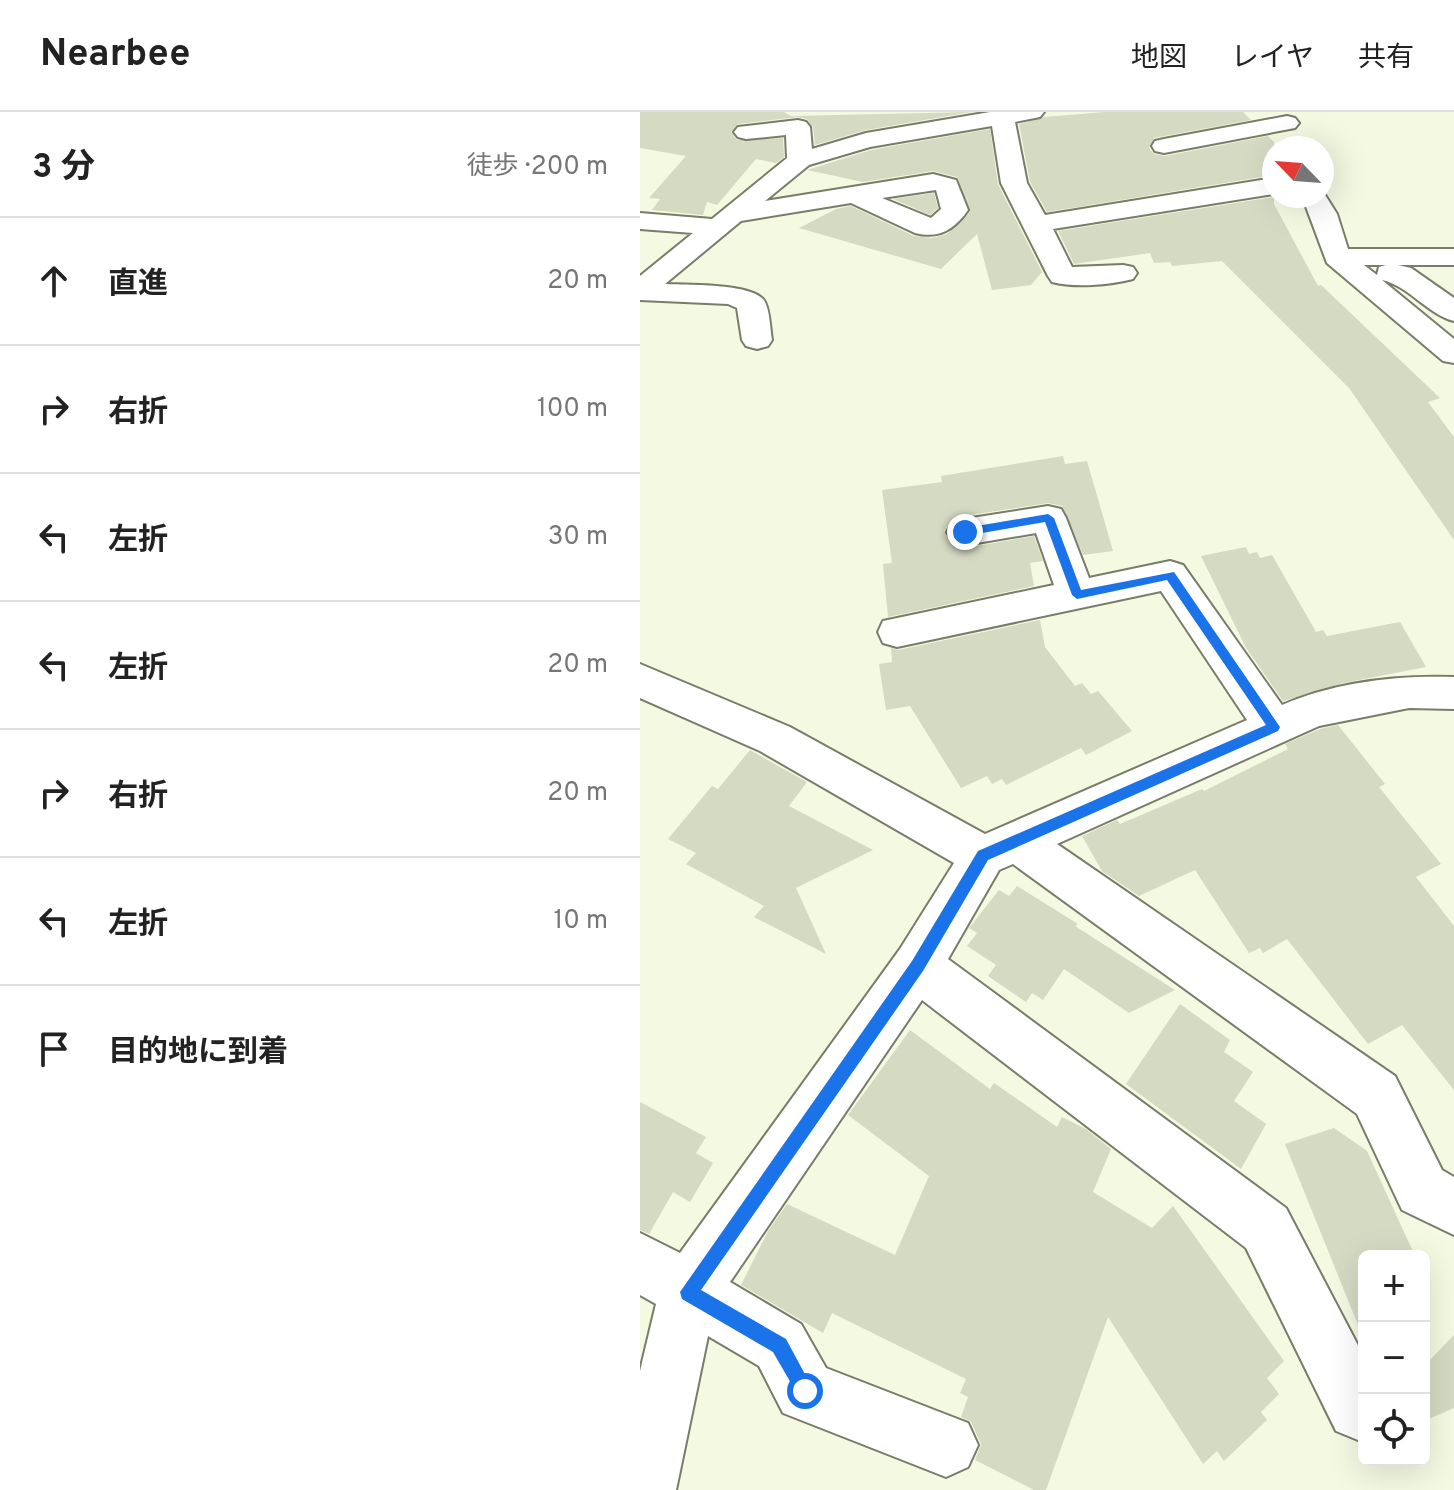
<!DOCTYPE html>
<html lang="ja">
<meta charset="utf-8">
<style>
:root{--surface:#fff;--page:#f6f6f6;--text:#222;--muted:#767676;--line:#e0e0e0}
body{margin:0;font-family:Overpass,"Noto Sans JP",sans-serif;background:var(--page);color:var(--text)}
.controls{position:absolute;right:24px;bottom:24px;display:grid;overflow:hidden;border-radius:12px;box-shadow:0 8px 32px #0002}
.controls button{width:72px;height:72px;display:grid;place-items:center;padding:0;border:0;border-bottom:2px solid var(--line);background:var(--surface);color:var(--text);font:40px sans-serif}
.compass{position:absolute;left:622px;top:24px;width:72px;height:72px;border-radius:50%;background:var(--surface);box-shadow:0 8px 32px #0002;rotate:295deg}
.stop{position:absolute;width:24px;height:24px;margin:-18px;border:6px solid #1a73e8;border-radius:50%;background:#fff}
.stop.end{background:#1a73e8;border-color:#fff;box-shadow:0 2px 8px #0008}
.list{margin:0;padding:0;list-style:none}
h2{display:flex;justify-content:space-between;align-items:center;height:104px;margin:0;padding:0 32px;font-size:34px}
h2 small{font-size:26px;font-weight:400;color:var(--muted)}
.list li{display:grid;grid-template-columns:52px 1fr auto;gap:24px;align-items:center;box-sizing:border-box;height:128px;padding:0 32px;border-top:2px solid var(--line)}
.list b{display:block;font-size:30px;white-space:nowrap}
.list em{font-size:26px;font-style:normal;color:var(--muted)}
.icon{flex:none;width:44px;height:44px;fill:none;stroke:currentColor;stroke-width:2;stroke-linecap:round;stroke-linejoin:round}
.map{position:relative;flex:none;width:814px;height:1378px;overflow:hidden}
header{display:flex;align-items:center;gap:48px;box-sizing:border-box;height:112px;padding:0 40px;background:var(--surface);border-bottom:2px solid var(--line)}
header strong{font-size:38px}
nav{display:flex;gap:44px;margin-inline-start:auto;font-size:28px}
main{display:flex}
aside{flex:1;background:var(--surface)}
.map>svg:first-child{display:block}
.building{fill:#d5dac3}
.lines{fill:none;stroke-linecap:round;stroke-linejoin:round}
.minor-casing{stroke:#787c68;stroke-width:4}
.minor{fill:#fff;fill-rule:evenodd}
.route{fill:#1a73e8}
</style>
<header>
<strong>Nearbee</strong>
<nav><a>地図</a><a>レイヤ</a><a>共有</a></nav>
</header>
<main>
<aside>
<h2>3 分<small>徒歩 · 200 m</small></h2>
<ul class="list">
<li><svg class="icon" aria-label="ahead" viewBox="0 0 24 24"><path d="M12 20V5M6 11l6-6 6 6"/></svg><div><b>直進</b></div><em>20 m</em></li>
<li><svg class="icon" aria-label="right" viewBox="0 0 24 24"><path d="M7 20v-9h11M14 6l5 5-5 5"/></svg><div><b>右折</b></div><em>100 m</em></li>
<li><svg class="icon" aria-label="left" viewBox="0 0 24 24"><path d="M17 20v-9H6M10 6l-5 5 5 5"/></svg><div><b>左折</b></div><em>30 m</em></li>
<li><svg class="icon" aria-label="left" viewBox="0 0 24 24"><path d="M17 20v-9H6M10 6l-5 5 5 5"/></svg><div><b>左折</b></div><em>20 m</em></li>
<li><svg class="icon" aria-label="right" viewBox="0 0 24 24"><path d="M7 20v-9h11M14 6l5 5-5 5"/></svg><div><b>右折</b></div><em>20 m</em></li>
<li><svg class="icon" aria-label="left" viewBox="0 0 24 24"><path d="M17 20v-9H6M10 6l-5 5 5 5"/></svg><div><b>左折</b></div><em>10 m</em></li>
<li><svg class="icon" aria-label="arrive" viewBox="0 0 24 24"><path d="M6 21V4h12l-3 4 3 4H6"/></svg><div><b>目的地に到着</b></div></li>
</ul>
</aside>
<div class="map">
<svg width="814" height="1378" viewBox="0 0 814 1378">
<rect width="100%" height="100%" fill="#f4f9e2"/>
<g class="building">
<path d="M0,0H144L151,4L332,0L226,18L175,33L173,15L167,7L158,5L98,12L91,20L97,28L143,26L144,45L136,51L116,47L77,93L67,90L63,103L12,98L20,87L9,86L46,44L0,36Z"/>
<path d="M465,0H603L611,8L514,26L509,36L514,42L525,44L628,24L634,30V63L407,100L390,70L379,12L404,5Z"/>
<path d="M350,17L358,72L402,160L391,173L352,178L337,122L301,157L159,116L196,97L211,94L274,124L292,126L307,122L330,100L317,65L293,59L223,70L167,58L231,38Z"/>
<path d="M294,81L298,96L290,103L253,87Z"/>
<path d="M634,85V92L678,174L681,173L800,286L788,290L814,325V428L709,276L582,149L532,154L530,150L514,151L510,141L434,152L418,119Z"/>
<path d="M423,344L425,352L447,349L473,439L443,443L422,394L408,391L324,404L311,408L304,419L311,432L326,436L394,424L403,449L390,451L394,474L248,505L243,452L252,451L242,378L302,370L301,364Z"/>
<path d="M606,435L609,442L617,440L620,446L632,443L676,520L683,518L687,524L760,510L786,555L704,571L643,589L606,536L561,444Z"/>
<path d="M400,508L405,535L435,574L442,571L451,582L458,579L492,619L446,643L441,636L366,673L362,667L352,672L347,664L321,676L270,594L246,598L239,552L252,550L251,536L258,538Z"/>
<path d="M698,613L745,672L739,675L801,752L776,765L814,814V978L762,913L728,932L647,827L623,841L620,836L609,841L555,758L499,784L462,759L442,724L477,708L480,712L562,677L564,679L648,637L645,632L680,617Z"/>
<path d="M110,638L167,670L149,694L233,738L156,776L186,842L114,805L124,794L46,752L56,741L28,727L72,674L78,677Z"/>
<path d="M377,774L438,812L435,814L535,878L489,901L424,857L403,888L392,881L386,890L348,864L356,853L327,834L337,821L329,816L359,778L369,784Z"/>
<path d="M540,892L590,928L584,940L613,960L594,989L626,1012L601,1057L486,972Z"/>
<path d="M270,918L350,977L354,971L417,1015L422,1005L446,1017L471,1037L453,1080L512,1116L533,1094L644,1249L627,1266L639,1282L621,1300L627,1308L584,1349L577,1339L563,1352L468,1205L406,1378H394L335,1348L341,1332L331,1310L321,1305L328,1285L320,1281L326,1267L192,1201L183,1221L101,1173L128,1119L147,1092L255,1143L289,1064L208,1003Z"/>
<path d="M0,990L66,1025L56,1041L73,1051L50,1090L33,1080L9,1122L0,1118Z"/>
<path d="M694,1016L727,1039L775,1144H724V1214L720,1218L645,1032Z"/>
<path d="M814,1223V1296L784,1309V1254Z"/>
</g>
<g class="lines">
<g class="minor-casing">
<g id="minor">
<path d="M350,0H404L400,5L375,10L387,71L405,103L634,66V82L413,117L432,155L483,153L493,155L497,161L493,167C470,173 435,176 412,170L408,164L361,71L352,14L230,35L169,53L125,89L293,62L316,68L328,98C314,118 299,127 275,121L211,91L101,109L25,172C45,173 116,171 125,190C130,200 130,216 132,228L128,234L117,237L106,234L102,228L97,196L88,192L0,188V164L53,121L0,117V101L72,107L147,46L146,23L106,27L98,25L94,20L98,15L158,8L166,10L170,15L172,37L226,21ZM296,78L301,97L291,106L242,86Z"/>
<path d="M647,4L655,6L659,11L655,16L524,41L515,39L512,34L515,29L524,27Z"/>
<path d="M682,78L697,102L708,137H814V153H758L771,156L814,186V209C787,202 769,174 742,168L814,227V251L803,249L687,151L662,84H682ZM724,153H746L739,155L737,163Z"/>
<path d="M408,394L421,397L426,406L449,466L530,449L543,453L642,593C695,570 757,563 814,565V597L769,596L679,614L417,732L755,964L802,1058L814,1065V1123L762,1098L717,1002L373,752L359,758L308,847L646,1096L724,1245V1326L718,1328L696,1319L606,1136L282,888L90,1170L161,1212L186,1256L328,1311L338,1333L328,1355L306,1365L143,1301L119,1254L68,1224L36,1378H0V1259L16,1192L0,1183V1121L40,1141L260,837L314,751L120,639L0,586V552L150,615L345,722L607,608L521,479L257,535L243,531L238,520L243,509L414,473L396,421L325,433L312,429L307,420L312,411L325,407Z"/>
</g>
</g>
<use href="#minor" class="minor"/>
</g>
<path class="route" d="M408,402L414,406L441,478L534,460L640,615L638,619L348,748L283,859L61,1178L146,1227L174,1279L172,1285L165,1288L159,1285L133,1240L42,1187L40,1180L272,849L338,739L626,613L527,468L437,487L432,483L405,410L325,424L320,420L325,416Z"/>
</svg>
<div class="controls">
<button>+</button>
<button>−</button>
<button><svg class="icon" aria-label="locate" viewBox="0 0 24 24"><circle cx="12" cy="12" r="6"/><path d="M12 2v4M12 18v4M2 12h4M18 12h4"/></svg></button>
</div>
<svg class="compass" viewBox="-18 -18 36 36"><path d="M0-13l5 13h-10z" fill="#e53935"/><path d="M0 13l5-13h-10z" fill="#767676"/></svg>
<div class="stop" style="left:165px;top:1279px"></div>
<div class="stop end" style="left:325px;top:420px"></div>
</div>
</main>
